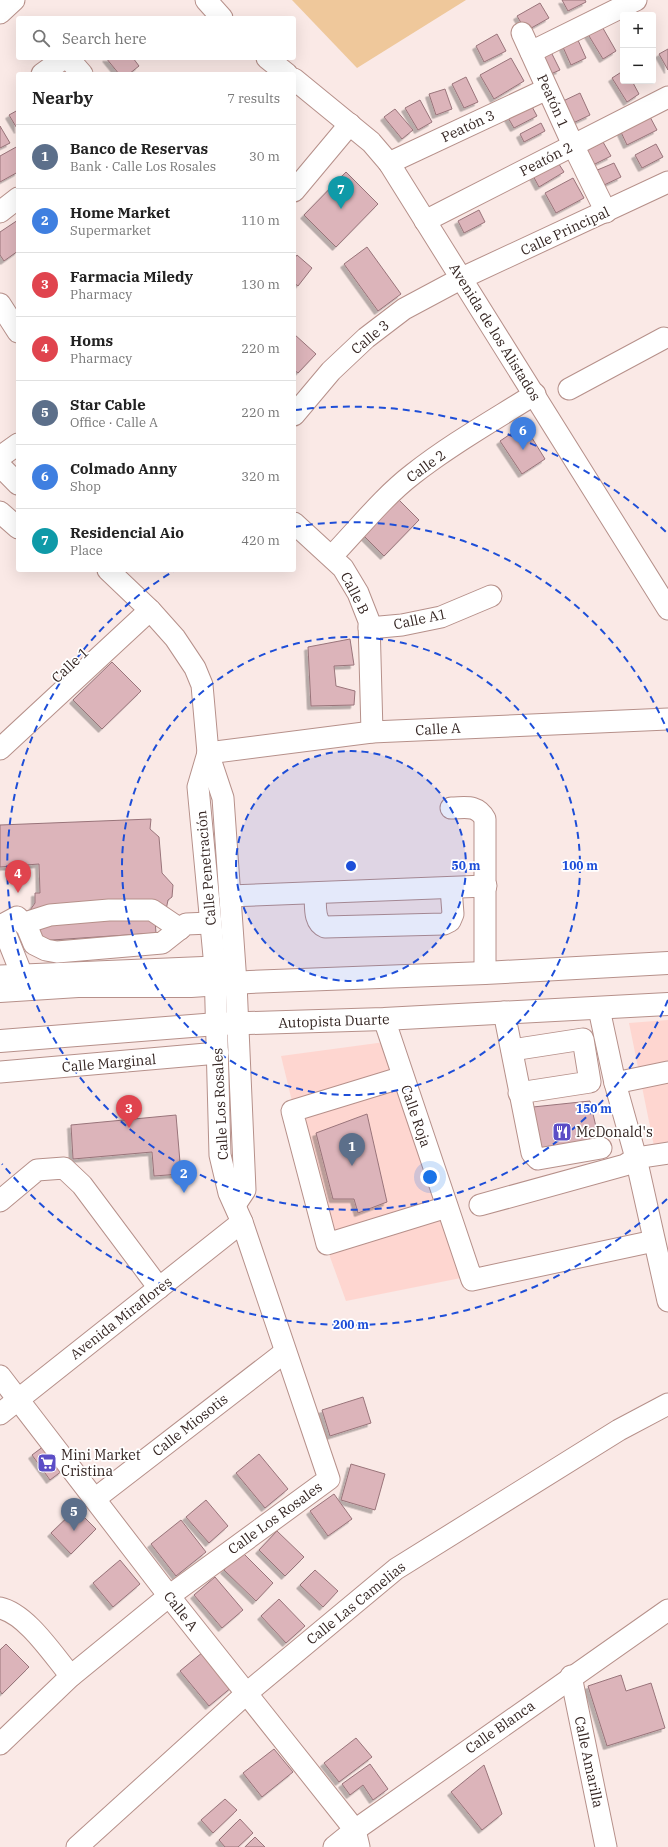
<!DOCTYPE html>
<meta charset="utf-8">
<style>
:root{--surface:#fff;--page:#f2f2f2;--text:#222;--muted:#767676;--line:#e0e0e0;--accent:#db2777}
body{margin:0;font-family:"IBM Plex Serif",serif;background:var(--page);color:var(--text)}
.controls{position:absolute;right:12px;top:12px;display:grid;overflow:hidden;border-radius:4px;box-shadow:0 4px 16px #0002}
.controls button{width:36px;height:36px;display:grid;place-items:center;padding:0;border:0;border-bottom:1px solid var(--line);background:var(--surface);color:var(--text);font:20px sans-serif}
.you{position:absolute;left:430px;top:1177px;width:14px;height:14px;margin:-10px;border:3px solid #fff;border-radius:50%;background:#1a73e8;box-shadow:0 0 0 6px #1a73e833}
.badge{display:grid;place-items:center;width:26px;height:26px;border-radius:50%;background:var(--accent);color:#fff;font-size:13px;font-weight:700}
.pin{position:absolute;translate:-50% -33px;filter:drop-shadow(0 1px 2px #0008)}
.pin::after{content:'';position:absolute;top:21px;width:14px;height:12px;background:inherit;clip-path:polygon(0 0,100% 0,50% 100%)}
.list{margin:0;padding:0;list-style:none}
h2{display:flex;justify-content:space-between;align-items:center;height:52px;margin:0;padding:0 16px;font-size:17px}
h2 small{font-size:13px;font-weight:400;color:var(--muted)}
.list li{display:grid;grid-template-columns:26px 1fr auto;gap:12px;align-items:center;box-sizing:border-box;height:64px;padding:0 16px;border-top:1px solid var(--line)}
.list b{display:block;font-size:15px;white-space:nowrap}
.list p{margin:0;font-size:13px;white-space:nowrap;color:var(--muted)}
.list em{font-size:13px;font-style:normal;color:var(--muted)}
.icon{flex:none;width:22px;height:22px;fill:none;stroke:currentColor;stroke-width:2;stroke-linecap:round;stroke-linejoin:round}
.map{position:relative;flex:none;width:668px;height:1847px;overflow:hidden}
.search{position:absolute;background:var(--surface);box-shadow:0 4px 16px #0002;left:16px;top:16px;width:280px;height:44px;display:flex;align-items:center;gap:10px;box-sizing:border-box;padding:0 14px;border-radius:4px;color:var(--muted);font-size:15px}
.panel{position:absolute;background:var(--surface);box-shadow:0 4px 16px #0002;left:16px;top:72px;width:280px;height:500px;border-radius:4px}
.map>svg:first-child{display:block}
.built{fill:#fed6d0}
.green{fill:#efc89b}
.building{fill:#dcb4ba;stroke:#99747a;filter:url(#shadow)}
.lines{fill:none;stroke-linecap:round;stroke-linejoin:round}
.minor-casing{stroke:#b6908a;stroke-width:23}
.highway-casing{stroke:#b6908a;stroke-width:24}
.minor{stroke:#fff;stroke-width:21}
.highway{stroke:#fff;stroke-width:22}
.ring{fill:none;stroke:#1d4ed8;stroke-width:2;stroke-dasharray:7 5}
.labels{text-anchor:middle;stroke-width:3.5;stroke-linejoin:round;paint-order:stroke}
.street-label{font-size:14px;fill:#352623;stroke:#fff}
.poi-label{font-size:14px;fill:#352623;stroke:#fff;text-anchor:start}
.centre{fill:#1d4ed8;stroke:#fff;stroke-width:2}
.ring-label{font-size:12px;text-anchor:middle;font-weight:bold;fill:#1d4ed8;stroke:#fff;stroke-width:3.5;stroke-linejoin:round;paint-order:stroke}
</style>
<div class="map">
<svg width="668" height="1847" viewBox="0 0 668 1847">
<defs>
<filter id="shadow"><feDropShadow dx="-3.5" dy="3.5" stdDeviation="0" flood-color="#0004"/></filter>
</defs>
<rect width="100%" height="100%" fill="#fae9e6"/>
<g class="built">
<path d="M668,1020V1148L655,1151L629,1023Z"/>
<path d="M385,1042L471,1276L346,1301L330,1257L281,1056Z"/>
</g>
<path class="green" d="M292,0H466L357,68Z"/>
<g class="building">
<path d="M562,0H585L586,2L568,11Z"/>
<path d="M540,3L549,18L526,31L517,16Z"/>
<path d="M600,23L616,51L603,59L586,31Z"/>
<path d="M497,34L506,51L484,62L476,46Z"/>
<path d="M577,38L586,58L571,65L562,45Z"/>
<path d="M549,48L560,70L546,76L535,54Z"/>
<path d="M668,49V70L659,54Z"/>
<path d="M106,58H133L139,66L129,74H119Z"/>
<path d="M511,58L524,81L494,99L480,75Z"/>
<path d="M623,71V81H632L639,94L627,102L612,78Z"/>
<path d="M466,77L478,102L464,108L452,84Z"/>
<path d="M445,89L452,109L436,115L429,94Z"/>
<path d="M580,93L590,115L571,124L561,102Z"/>
<path d="M420,100L432,122L418,130L405,108Z"/>
<path d="M530,103L537,116L514,128L507,116Z"/>
<path d="M395,109L413,130L402,139L384,117Z"/>
<path d="M18,110V130L9,115Z"/>
<path d="M649,115L657,130L627,145L620,130Z"/>
<path d="M541,123L545,131L524,142L520,134Z"/>
<path d="M0,126L10,143L0,148Z"/>
<path d="M603,142L611,156L589,167L582,153Z"/>
<path d="M656,144L663,157L642,168L635,155Z"/>
<path d="M18,146V172L0,182V156Z"/>
<path d="M555,158L564,172L539,187L531,172Z"/>
<path d="M614,163L621,177L602,186L595,171Z"/>
<path d="M346,172L378,204L336,247L304,215Z"/>
<path d="M573,178L584,198L556,213L545,193Z"/>
<path d="M479,210L485,222L464,233L458,221Z"/>
<path d="M18,220V251L4,261L0,255V232Z"/>
<path d="M367,247L401,294L378,311L344,264Z"/>
<path d="M297,255L312,268L298,286L294,283V259Z"/>
<path d="M294,334L316,354L298,373L294,370Z"/>
<path d="M524,425L545,459L522,474L500,441Z"/>
<path d="M393,494L419,520L384,556L358,530Z"/>
<path d="M350,639L354,665L334,666L336,686L355,691L354,705L311,706L308,647Z"/>
<path d="M112,662L141,691L102,729L73,700Z"/>
<path d="M151,819L150,829L159,837L162,873L173,885L172,897L168,900L166,910L155,920L156,933L37,941L26,916L35,903V893H40L39,864L0,867V825Z"/>
<path d="M590,1101L600,1144L539,1154L533,1107Z"/>
<path d="M367,1114L387,1202L358,1213L354,1199H333L316,1133Z"/>
<path d="M176,1115L181,1174L154,1176L152,1152L73,1159L71,1125Z"/>
<path d="M363,1397L371,1423L330,1436L322,1410Z"/>
<path d="M44,1446L62,1471L50,1480L32,1455Z"/>
<path d="M259,1454L288,1489L265,1508L236,1473Z"/>
<path d="M351,1464L385,1474L375,1510L341,1500Z"/>
<path d="M334,1494L352,1519L328,1536L310,1511Z"/>
<path d="M206,1500L228,1526L209,1543L186,1517Z"/>
<path d="M76,1509L96,1529L71,1554L51,1533Z"/>
<path d="M181,1520L206,1552L176,1576L151,1544Z"/>
<path d="M277,1531L304,1557L285,1576L259,1550Z"/>
<path d="M242,1552L273,1583L256,1601L224,1570Z"/>
<path d="M120,1560L140,1584L113,1607L93,1583Z"/>
<path d="M315,1570L338,1591L323,1607L300,1585Z"/>
<path d="M215,1577L243,1610L222,1628L194,1595Z"/>
<path d="M279,1599L305,1626L286,1643L261,1616Z"/>
<path d="M6,1644L29,1667L2,1694L0,1691V1650Z"/>
<path d="M203,1652L232,1687L209,1706L180,1671Z"/>
<path d="M621,1675L626,1691L651,1683L665,1728L607,1746L588,1686Z"/>
<path d="M356,1738L372,1757L339,1782L324,1763Z"/>
<path d="M274,1749L293,1772L262,1797L243,1773Z"/>
<path d="M370,1764L388,1789L373,1800L363,1785L350,1795L342,1784Z"/>
<path d="M484,1765L502,1814L482,1830L451,1792Z"/>
<path d="M225,1799L237,1810L213,1833L201,1820Z"/>
<path d="M240,1819L253,1833L238,1847H225L219,1840Z"/>
<path d="M255,1837L265,1847H245Z"/>
</g>
<g class="lines">
<g class="minor-casing">
<g id="minor">
<path d="M206,0L222,18"/>
<path d="M0,13L14,0"/>
<path d="M522,33L573,145L606,212"/>
<path d="M531,52L636,0"/>
<path d="M267,58L287,74"/>
<path d="M42,74L64,58L69,59L82,74"/>
<path d="M294,79L371,142L389,163L668,609"/>
<path d="M389,163L547,89"/>
<path d="M294,191L350,124"/>
<path d="M0,212L18,198"/>
<path d="M425,221L668,97"/>
<path d="M0,304L18,332"/>
<path d="M569,389L664,338"/>
<path d="M294,415L331,371L366,338L404,309L462,278L668,182"/>
<path d="M0,457L18,444"/>
<path d="M0,466L18,484"/>
<path d="M0,512L18,528"/>
<path d="M294,523L343,568L358,593L369,621L372,732"/>
<path d="M332,556C358,529 383,497 413,474C451,444 494,420 535,394"/>
<path d="M108,570L150,610L175,638L195,668L202,685L208,753L223,798L236,983L245,1190L235,1205"/>
<path d="M369,628L402,625L441,617L491,596"/>
<path d="M0,749L150,610"/>
<path d="M208,753L372,732L668,719"/>
<path d="M451,808C465,808 477,804 485,819V973"/>
<path d="M315,894C316,905 313,922 325,927L444,924L450,921L453,914L451,888"/>
<path d="M230,896L486,886"/>
<path d="M25,923L50,915L109,910H152L180,929"/>
<path d="M0,925H2L22,975"/>
<path d="M2,925L17,917L27,927L34,944L46,950L57,952L162,943L186,924L210,923"/>
<path d="M0,976L215,967"/>
<path d="M599,1009L615,1083L636,1158L668,1301"/>
<path d="M504,1012L532,1153L538,1159L601,1148"/>
<path d="M384,1019L472,1280L654,1241"/>
<path d="M512,1050L583,1039L590,1082L519,1093"/>
<path d="M0,1072L218,1053"/>
<path d="M403,1077L292,1111L327,1244L447,1207"/>
<path d="M615,1083L668,1072"/>
<path d="M0,1201L37,1170L64,1168L82,1185L159,1288"/>
<path d="M480,1205L625,1165L636,1158L668,1153"/>
<path d="M0,1376L169,1596L355,1830L359,1847"/>
<path d="M0,1414L242,1222"/>
<path d="M96,1498L285,1352"/>
<path d="M0,1608C27,1614 53,1655 71,1676"/>
<path d="M571,1676L606,1847"/>
<path d="M0,1744L71,1676L169,1596L329,1479L242,1222L229,1193L220,1155L215,967L198,787L208,753"/>
<path d="M77,1847L247,1693L396,1569L619,1430L668,1404"/>
<path d="M334,1847L355,1830L668,1610"/>
</g>
</g>
<g class="highway-casing">
<g id="highway">
<path d="M0,991L78,986H191L250,982L485,973L668,963"/>
<path d="M0,1041L217,1024L384,1019L668,1004"/>
</g>
</g>
<use href="#minor" class="minor"/>
<use href="#highway" class="highway"/>
</g>
<circle cx="351" cy="866" r="115" fill="#1d4ed8" fill-opacity=".12"/>
<g class="ring">
<circle cx="351" cy="866" r="115"/>
<circle cx="351" cy="866" r="229"/>
<path d="M668 1000A344 344 0 1 1 174 571M294 527A344 344 0 0 1 668 732"/>
<path d="M667 1199A459 459 0 0 1 2 1164M295 410A459 459 0 0 1 667 533"/>
</g>
<defs>
<g id="restaurant-square" transform="scale(1)"><rect x="-9" y="-9" width="18" height="18" rx="4" fill="#5c4ec6" stroke="#fff"/><path d="M-5-6h1v4h1v-4h1v4h1v-4h1v5L-1.5 .5V6h-2V.5L-5-1ZM5-6V6H3V1.5H1.5Q1.5-4 5-6Z" fill="#fff"/></g>
<g id="supermarket-square" transform="scale(1)"><rect x="-9" y="-9" width="18" height="18" rx="4" fill="#5c4ec6" stroke="#fff"/><path d="M-6-5.5h2.5l.6 2H6L4.5 2H-2.5L-4.4-4H-6ZM-1.5 3.2a1.3 1.3 0 1 0 .1 0ZM3 3.2a1.3 1.3 0 1 0 .1 0Z" fill="#fff"/></g>
</defs>
<g fill-rule="evenodd">
<use href="#restaurant-square" x="562" y="1132"/>
<use href="#supermarket-square" x="47" y="1463"/>
</g>
<g class="labels">
<g class="street-label">
<text transform="translate(553 101) rotate(66)" y="5">Peatón 1</text>
<text transform="translate(468 126) rotate(-25)" y="5">Peatón 3</text>
<text transform="translate(546 159) rotate(-27)" y="5">Peatón 2</text>
<text transform="translate(565 231) rotate(-25)" y="5">Calle Principal</text>
<text transform="translate(495 332) rotate(58)" y="5">Avenida de los Alistados</text>
<text transform="translate(370 337) rotate(-40)" y="5">Calle 3</text>
<text transform="translate(426 466) rotate(-36)" y="5">Calle 2</text>
<text transform="translate(355 593) rotate(63)" y="5">Calle B</text>
<text transform="translate(420 619) rotate(-12)" y="5">Calle A1</text>
<text transform="translate(70 665) rotate(-43)" y="5">Calle 1</text>
<text transform="translate(438 729) rotate(-3)" y="5">Calle A</text>
<text transform="translate(206 868) rotate(-95)" y="5">Calle Penetración</text>
<text transform="translate(334 1021) rotate(-2)" y="5">Autopista Duarte</text>
<text transform="translate(109 1063) rotate(-5)" y="5">Calle Marginal</text>
<text transform="translate(220 1104) rotate(-93)" y="5">Calle Los Rosales</text>
<text transform="translate(416 1116) rotate(71)" y="5">Calle Roja</text>
<text transform="translate(121 1318) rotate(-38)" y="5">Avenida Miraflores</text>
<text transform="translate(190 1425) rotate(-38)" y="5">Calle Miosotis</text>
<text transform="translate(275 1518) rotate(-36)" y="5">Calle Los Rosales</text>
<text transform="translate(356 1603) rotate(-39)" y="5">Calle Las Camelias</text>
<text transform="translate(181 1611) rotate(52)" y="5">Calle A</text>
<text transform="translate(500 1727) rotate(-35)" y="5">Calle Blanca</text>
<text transform="translate(589 1762) rotate(78)" y="5">Calle Amarilla</text>
</g>
<g class="poi-label">
<text x="576" y="1137">McDonald's</text>
<text x="61" y="1460">Mini Market<tspan x="61" dy="16">Cristina</tspan></text>
</g>
</g>
<circle cx="351" cy="866" r="6" class="centre"/>
<g class="ring-label">
<text x="466" y="870">50 m</text>
<text x="580" y="870">100 m</text>
<text x="594" y="1113">150 m</text>
<text x="351" y="1329">200 m</text>
</g>
</svg>
<div class="controls">
<button>+</button>
<button>−</button>
</div>
<div class="you"></div>
<div class="pin badge" style="left:352px;top:1166px;background:#5c6f8a">1</div>
<div class="pin badge" style="left:184px;top:1193px;background:#3f7fe0">2</div>
<div class="pin badge" style="left:129px;top:1128px;background:#e0444e">3</div>
<div class="pin badge" style="left:18px;top:893px;background:#e0444e">4</div>
<div class="pin badge" style="left:74px;top:1531px;background:#5c6f8a">5</div>
<div class="pin badge" style="left:523px;top:450px;background:#3f7fe0">6</div>
<div class="pin badge" style="left:341px;top:209px;background:#0f9aa8">7</div>
<div class="search"><svg class="icon" aria-label="search" viewBox="0 0 24 24"><circle cx="10" cy="10" r="6"/><path d="M15 15l6 6"/></svg>Search here</div>
<section class="panel">
<h2>Nearby<small>7 results</small></h2>
<ul class="list">
<li><span class="badge" style="background:#5c6f8a">1</span><div><b>Banco de Reservas</b><p>Bank · Calle Los Rosales</p></div><em>30 m</em></li>
<li><span class="badge" style="background:#3f7fe0">2</span><div><b>Home Market</b><p>Supermarket</p></div><em>110 m</em></li>
<li><span class="badge" style="background:#e0444e">3</span><div><b>Farmacia Miledy</b><p>Pharmacy</p></div><em>130 m</em></li>
<li><span class="badge" style="background:#e0444e">4</span><div><b>Homs</b><p>Pharmacy</p></div><em>220 m</em></li>
<li><span class="badge" style="background:#5c6f8a">5</span><div><b>Star Cable</b><p>Office · Calle A</p></div><em>220 m</em></li>
<li><span class="badge" style="background:#3f7fe0">6</span><div><b>Colmado Anny</b><p>Shop</p></div><em>320 m</em></li>
<li><span class="badge" style="background:#0f9aa8">7</span><div><b>Residencial Aio</b><p>Place</p></div><em>420 m</em></li>
</ul>
</section>
</div>
